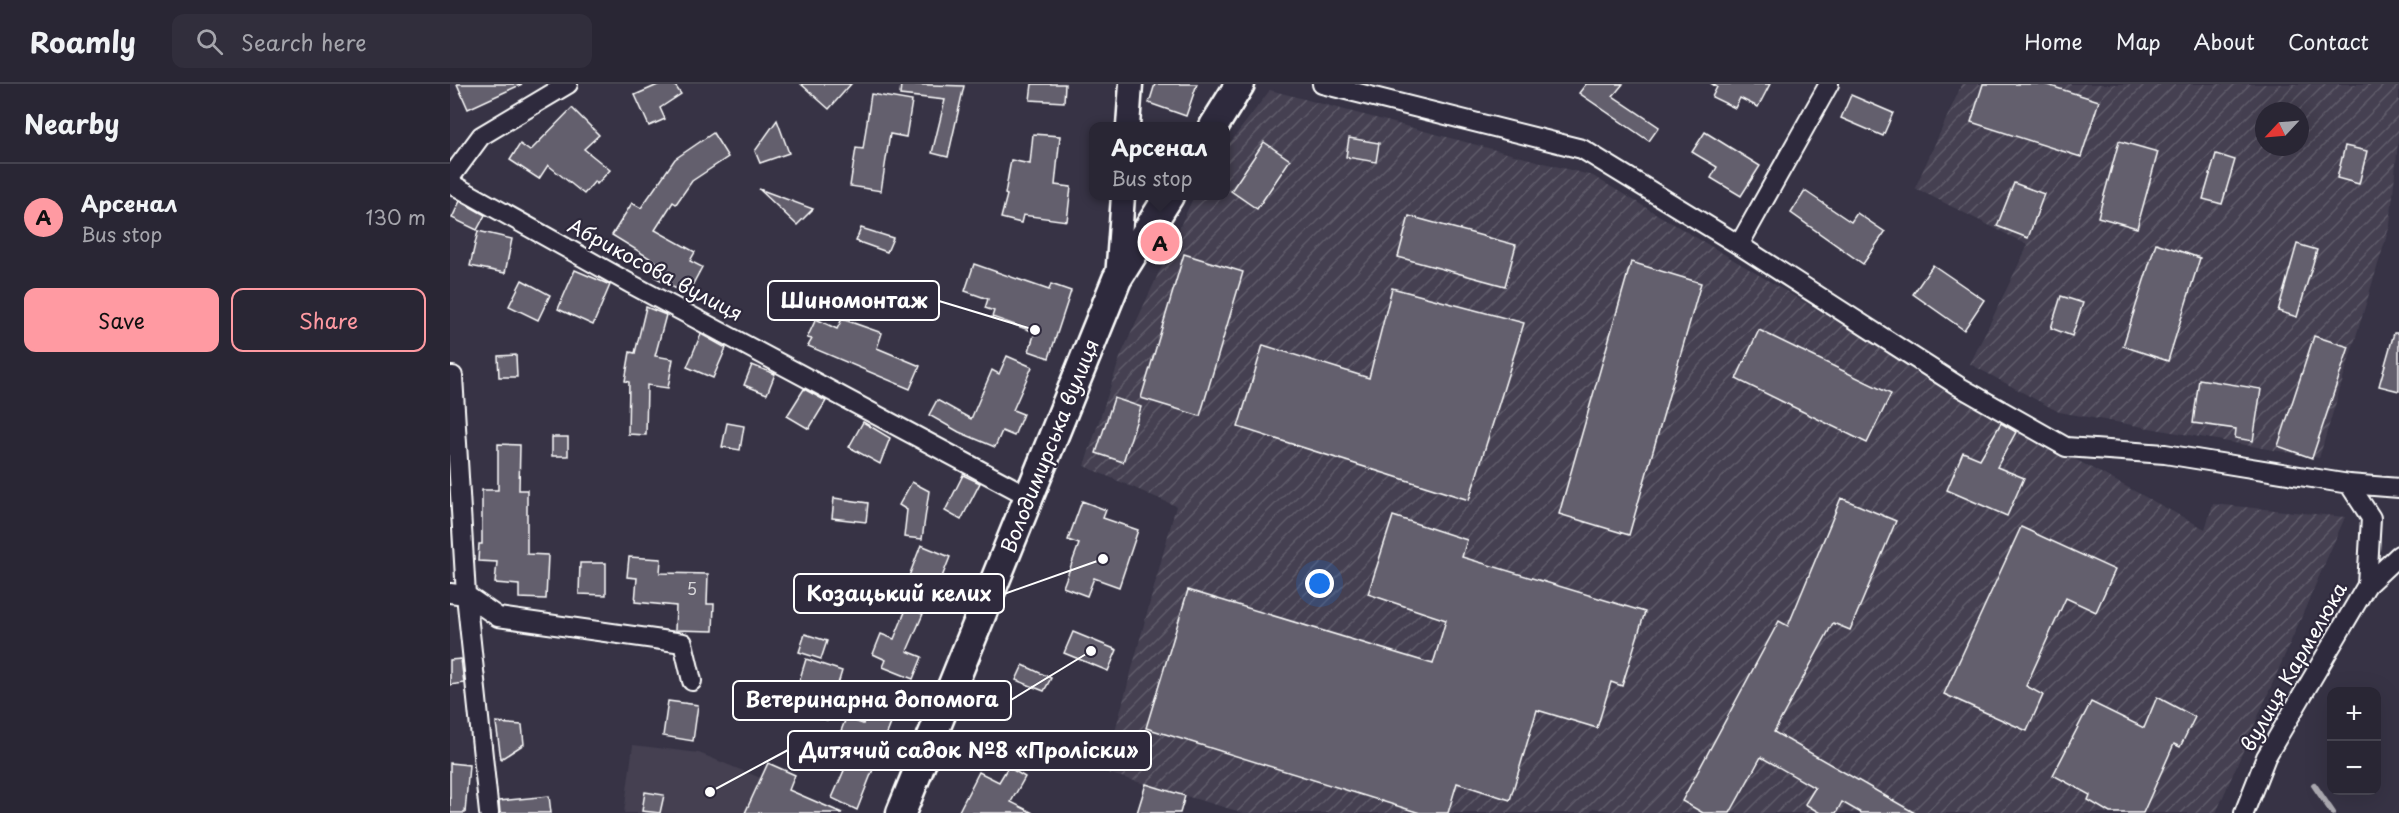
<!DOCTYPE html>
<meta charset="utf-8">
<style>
:root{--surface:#292634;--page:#312e3c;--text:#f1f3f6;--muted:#a5a5ac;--line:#45434f;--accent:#ff9aa2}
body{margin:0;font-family:"Playpen Sans",sans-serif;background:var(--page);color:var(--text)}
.controls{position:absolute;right:18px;bottom:18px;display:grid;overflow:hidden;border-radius:12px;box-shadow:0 6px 24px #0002}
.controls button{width:54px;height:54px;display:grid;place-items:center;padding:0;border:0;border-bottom:2px solid var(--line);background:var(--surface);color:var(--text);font:30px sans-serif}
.compass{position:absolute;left:1805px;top:18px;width:54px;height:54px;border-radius:50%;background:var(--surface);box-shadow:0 6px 24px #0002;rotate:244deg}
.you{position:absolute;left:870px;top:500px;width:21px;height:21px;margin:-15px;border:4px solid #fff;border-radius:50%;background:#1a73e8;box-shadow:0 0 0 9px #1a73e833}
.badge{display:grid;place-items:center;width:39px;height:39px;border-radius:50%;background:var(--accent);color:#111;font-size:20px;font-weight:700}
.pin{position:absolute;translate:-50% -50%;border:3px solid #fff;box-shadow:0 2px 6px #0006}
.popup{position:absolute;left:639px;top:38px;width:141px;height:78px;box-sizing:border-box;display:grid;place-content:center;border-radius:12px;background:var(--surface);filter:drop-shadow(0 2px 4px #0005);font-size:20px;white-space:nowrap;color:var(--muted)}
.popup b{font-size:22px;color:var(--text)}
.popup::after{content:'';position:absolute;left:50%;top:100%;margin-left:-12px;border:12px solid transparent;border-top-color:var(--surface)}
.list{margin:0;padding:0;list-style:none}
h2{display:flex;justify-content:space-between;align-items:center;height:78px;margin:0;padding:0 24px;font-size:26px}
h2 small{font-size:20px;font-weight:400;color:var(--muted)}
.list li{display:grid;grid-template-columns:39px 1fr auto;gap:18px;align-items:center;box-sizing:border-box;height:108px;padding:0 24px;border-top:2px solid var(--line)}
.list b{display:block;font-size:22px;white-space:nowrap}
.list p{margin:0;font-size:20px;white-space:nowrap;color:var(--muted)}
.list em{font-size:20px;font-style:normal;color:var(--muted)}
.actions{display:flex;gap:12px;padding:18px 24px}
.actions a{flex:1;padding:14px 0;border:2px solid var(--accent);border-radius:12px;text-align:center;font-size:21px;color:var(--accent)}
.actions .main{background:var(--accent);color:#111}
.icon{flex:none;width:33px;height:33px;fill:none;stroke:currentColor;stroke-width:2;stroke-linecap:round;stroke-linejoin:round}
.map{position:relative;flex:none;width:1949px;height:729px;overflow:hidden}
header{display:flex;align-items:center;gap:36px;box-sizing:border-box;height:84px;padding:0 30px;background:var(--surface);border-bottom:2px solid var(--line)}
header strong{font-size:28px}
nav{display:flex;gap:33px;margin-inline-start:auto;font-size:21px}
.search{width:420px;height:54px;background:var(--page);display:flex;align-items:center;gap:15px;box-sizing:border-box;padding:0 21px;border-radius:12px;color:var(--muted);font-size:22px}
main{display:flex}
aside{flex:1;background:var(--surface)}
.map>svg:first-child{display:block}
.built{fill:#444051}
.industrial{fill:url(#industrial-furrows);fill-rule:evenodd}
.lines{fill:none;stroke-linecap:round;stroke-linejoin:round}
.stream{stroke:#adabb2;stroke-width:6}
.building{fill:#635f6d;stroke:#fff;stroke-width:1.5}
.minor-casing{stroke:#fff;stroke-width:22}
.tertiary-casing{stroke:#fff;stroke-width:27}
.primary-casing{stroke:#fff;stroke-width:33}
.minor{stroke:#2f2a3d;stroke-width:18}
.tertiary{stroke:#2f2a3d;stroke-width:22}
.primary{stroke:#2f2a3d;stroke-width:28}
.labels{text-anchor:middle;stroke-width:4.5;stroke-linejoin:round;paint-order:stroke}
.number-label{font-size:16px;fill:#d8d7da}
.street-label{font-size:20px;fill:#fff;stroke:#2f2a3d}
.leader{fill:none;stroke:#fff;stroke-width:2}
.callout-dot{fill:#fff;stroke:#2f2a3d;stroke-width:2}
.callout{fill:#2f2a3d;stroke:#fff;stroke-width:2}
.callout-label{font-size:21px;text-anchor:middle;font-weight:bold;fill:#fff}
</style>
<header>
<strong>Roamly</strong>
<div class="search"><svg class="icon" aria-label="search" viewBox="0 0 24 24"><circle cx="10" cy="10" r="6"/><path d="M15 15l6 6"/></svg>Search here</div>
<nav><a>Home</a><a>Map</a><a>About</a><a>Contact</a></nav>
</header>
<main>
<aside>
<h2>Nearby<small></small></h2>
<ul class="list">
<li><span class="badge">A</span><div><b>Арсенал</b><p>Bus stop</p></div><em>130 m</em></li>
</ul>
<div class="actions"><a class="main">Save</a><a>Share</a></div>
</aside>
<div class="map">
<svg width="1949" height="729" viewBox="0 0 1949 729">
<defs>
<pattern id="industrial-furrows" width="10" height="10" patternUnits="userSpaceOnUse" patternTransform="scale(1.5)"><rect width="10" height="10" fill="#444051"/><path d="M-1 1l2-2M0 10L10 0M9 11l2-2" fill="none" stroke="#605d6b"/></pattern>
</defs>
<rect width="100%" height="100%" fill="#373345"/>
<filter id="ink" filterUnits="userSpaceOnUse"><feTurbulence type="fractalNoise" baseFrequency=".0167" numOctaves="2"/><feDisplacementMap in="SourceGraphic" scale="12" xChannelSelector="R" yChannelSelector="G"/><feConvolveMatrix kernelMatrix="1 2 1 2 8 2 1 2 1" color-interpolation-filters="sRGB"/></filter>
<g filter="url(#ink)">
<path class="built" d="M183,661L249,669L397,729H174Z"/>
<g class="industrial">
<path d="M1512,0H1949V48L1940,141L1869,374L1609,328L1520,280L1578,161L1465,104ZM1814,27H1850V63H1814Z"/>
<path d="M820,6L1143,92L1552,336L1755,445L1763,420L1895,433L1766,729H1171L1143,724L1139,729H794L654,688L726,422L634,382L671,271L744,112H776V64Z"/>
</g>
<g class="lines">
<path class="stream" d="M1864,701L1883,729"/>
</g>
<g class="building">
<path d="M7,0H72L18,25Z"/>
<path d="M210,0H224L231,10L210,24L215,35L199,42L185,11Z"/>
<path d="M351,0H401L379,25Z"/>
<path d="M451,0L514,2L498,73L482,69L495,16L450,11Z"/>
<path d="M582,0H615L614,18L580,16Z"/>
<path d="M705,0H747L736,32L699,19Z"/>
<path d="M1136,0H1173L1163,12L1209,43L1199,57L1129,9Z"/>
<path d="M1262,0H1320L1308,23L1290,14L1285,24L1262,13L1267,3Z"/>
<path d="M1533,0H1594L1649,17L1631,73L1521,38Z"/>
<path d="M421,10L462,17L456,53L440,50L431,107L400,102L406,64L413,65Z"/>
<path d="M1401,11L1443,29L1433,52L1391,34Z"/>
<path d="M122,24L149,51L134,65L160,86L147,100L145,97L134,110L98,81L89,95L60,76L70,60L80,67Z"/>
<path d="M327,36L339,69L310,79L305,67Z"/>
<path d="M1255,48L1310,82L1291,112L1261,94L1267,83L1242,68Z"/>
<path d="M263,49L278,73L242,97L226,120L223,118L205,146L245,168L240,177L252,183L237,211L205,193L211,181L162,151L182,119L191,124L225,75Z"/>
<path d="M583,50L610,52L605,101L621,103L617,137L573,131L571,139L551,134L557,111L555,110L561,76L580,80Z"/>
<path d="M899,54L929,59L926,78L896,73Z"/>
<path d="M1669,57L1708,68L1687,144L1648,133Z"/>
<path d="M814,58L840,76L807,125L781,107Z"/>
<path d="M1895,62L1917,67L1909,100L1887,94Z"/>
<path d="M1766,70L1785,76L1772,120L1753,115Z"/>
<path d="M1564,99L1594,110L1578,154L1547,142Z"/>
<path d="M309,105L363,125L347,141Z"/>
<path d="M1355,107L1401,138L1407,129L1435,148L1413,180L1341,129Z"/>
<path d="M10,117L35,131L27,146L2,134Z"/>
<path d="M959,132L1066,161L1055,202L948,173Z"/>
<path d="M411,144L443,154L437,168L406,157Z"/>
<path d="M28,147L62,155L55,189L20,182Z"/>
<path d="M1706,159L1750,174L1718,277L1673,262Z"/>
<path d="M1847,160L1867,166L1847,233L1828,227Z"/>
<path d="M734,170L793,188L750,332L691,314Z"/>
<path d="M1181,178L1251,199L1179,451L1109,430Z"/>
<path d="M524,180L599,206L601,200L621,207L599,274L579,267L585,248L542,233L544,227L535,224L538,215L515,207Z"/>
<path d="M1483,181L1534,216L1514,246L1463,210Z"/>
<path d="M125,186L160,201L143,241L108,225Z"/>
<path d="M72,196L100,211L88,236L59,222Z"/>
<path d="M942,204L1074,239L1019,416L788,343L813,261L919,294Z"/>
<path d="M1611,212L1633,219L1622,252L1601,244Z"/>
<path d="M196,223L216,231L205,272L223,275L218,304L197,301L196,351L178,350L179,298L175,297L180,268L185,269Z"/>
<path d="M366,235L387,245L392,235L432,249L427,264L470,282L460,305L358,262L362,255L357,254Z"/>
<path d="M1309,246L1441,310L1417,359L1286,295Z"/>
<path d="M1944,249H1949V307L1929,302Z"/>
<path d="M251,250L276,264L263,294L237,283Z"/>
<path d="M1864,252L1899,263L1862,374L1828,362Z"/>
<path d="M66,271L67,293H49L48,272Z"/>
<path d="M557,272L582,283L563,326L573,330L564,352L552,347L545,363L509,348L479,331L487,316L521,335L542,286L549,290Z"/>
<path d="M302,281L325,290L317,310L294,301Z"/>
<path d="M1749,295L1811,305L1803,357L1785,354L1786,345L1743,339Z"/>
<path d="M354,305L376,317L359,345L337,332Z"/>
<path d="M664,314L691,323L673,378L646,369Z"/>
<path d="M413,338L440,354L430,380L399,363Z"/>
<path d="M277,339L294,342L290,366L272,363Z"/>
<path d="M1551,339L1566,348L1547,383L1574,394L1557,432L1497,406L1513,368L1530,375Z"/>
<rect x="102" y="353" width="16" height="19"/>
<path d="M48,360L70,361L69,406H77V470L98,471L96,515L69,514V501L45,499L47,478L28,477L29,460H32V406H48Z"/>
<path d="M513,391L530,399L511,436L495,427Z"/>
<path d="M462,398L479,407L472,455L454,453L457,426L449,421Z"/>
<path d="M384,414L418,419L416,438L382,434Z"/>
<path d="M1391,414L1446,437L1400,546L1383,539L1324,648L1465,729H1411L1392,718L1386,729H1370L1355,720L1365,704L1311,673L1280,729H1253L1232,717L1329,537L1338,542Z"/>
<path d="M632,417L656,426L653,434L688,446L669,503L644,494L637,512L613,503L629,460L618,456Z"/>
<path d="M943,432L1017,456L1012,473L1195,528L1172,602L1161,598L1147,644L1087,626L1060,716L1007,699L998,729H970L696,644L738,506L983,580L996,536L918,510Z"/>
<path d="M1571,443L1665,486L1646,528L1616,514L1576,602L1593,611L1577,647L1494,610Z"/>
<path d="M471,461L500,473L488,503L459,492Z"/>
<path d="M179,473L211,475L210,489L258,490L257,520H264L263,547L225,546L226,522L185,518L187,494L177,493Z"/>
<path d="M130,479H156V511L129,510Z"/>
<path d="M457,523L473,530L457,567L472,573L463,595L433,583L436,576L423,570L431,550L444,555Z"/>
<path d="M623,548L667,566L658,587L614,569Z"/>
<path d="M355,550L377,557L371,575L349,568Z"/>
<path d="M11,575L14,599L0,601V576Z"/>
<path d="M356,575L392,587L377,636L341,624Z"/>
<path d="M573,581L601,594L594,607L566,596Z"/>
<path d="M1707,613L1745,633L1730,663L1724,660L1693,729H1660L1638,716L1640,711L1603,691L1641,618L1694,644Z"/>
<path d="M218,617L248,621L243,657L213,652Z"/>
<path d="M417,628L442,637L407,726L382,714L406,659L389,652L396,634L413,640Z"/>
<path d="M46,639L72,641L74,660L51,675Z"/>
<path d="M0,679L19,681L15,729H0Z"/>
<path d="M318,679L345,691L339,706L392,729H295Z"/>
<path d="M558,683L575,693L561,718L583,729H508L529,688L549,698Z"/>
<path d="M696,700L735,712L730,729H687Z"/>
<path d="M195,708L214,711L210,729L192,727Z"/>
<path d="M99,712L101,729H50L49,717Z"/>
</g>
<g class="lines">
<g class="minor-casing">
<g id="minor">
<path d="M872,0L1132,65L1289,161L1510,303L1616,363L1715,370L1899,400L1949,404"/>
<path d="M0,94L31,52L118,0"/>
<path d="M0,99L181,200L580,413"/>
<path d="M1289,161L1379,0"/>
<path d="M0,292H3L16,511L39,729"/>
<path d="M1899,400L1921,434L1917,501"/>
<path d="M0,509L16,511L48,533L233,559L242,597"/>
<path d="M1794,729L1816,673L1917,501L1949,471"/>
</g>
</g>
<g class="tertiary-casing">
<g id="tertiary">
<path d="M678,42L681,0"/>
<path d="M667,194L673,112"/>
</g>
</g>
<g class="primary-casing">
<g id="primary">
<path d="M764,42L790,0"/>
<path d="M451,729L667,195L719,112"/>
</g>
</g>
<use href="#minor" class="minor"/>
<use href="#tertiary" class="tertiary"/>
<use href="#primary" class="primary"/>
</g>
</g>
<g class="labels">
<g class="number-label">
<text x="242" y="511">5</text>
</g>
<g class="street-label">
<text transform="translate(205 186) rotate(28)" y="7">Абрикосова вулиця</text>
<text transform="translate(600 362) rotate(-68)" y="7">Володимирська вулиця</text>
<text transform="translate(1844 583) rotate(-60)" y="7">вулиця Кармелюка</text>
</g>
</g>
<path class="leader" d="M585 246L489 217M653 475L554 510M641 567L561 616M260 708L338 666"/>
<g class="callout-dot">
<circle cx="585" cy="246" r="6"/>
<circle cx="653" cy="475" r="6"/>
<circle cx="641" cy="567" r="6"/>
<circle cx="260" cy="708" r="6"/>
</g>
<g class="callout">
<rect x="318" y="197" width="171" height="39" rx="6"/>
<rect x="344" y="490" width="210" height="39" rx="6"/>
<rect x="283" y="597" width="278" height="39" rx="6"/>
<rect x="338" y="647" width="363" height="39" rx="6"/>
</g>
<g class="callout-label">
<text x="404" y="224">Шиномонтаж</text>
<text x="449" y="517">Козацький келих</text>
<text x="422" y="623">Ветеринарна допомога</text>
<text x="519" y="674">Дитячий садок №8 «Проліски»</text>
</g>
</svg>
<div class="controls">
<button>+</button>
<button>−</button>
</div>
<svg class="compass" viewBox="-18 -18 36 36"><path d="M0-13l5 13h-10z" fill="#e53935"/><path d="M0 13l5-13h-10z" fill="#a5a5ac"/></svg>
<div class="you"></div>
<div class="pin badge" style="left:710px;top:158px">A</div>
<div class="popup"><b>Арсенал</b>Bus stop</div>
</div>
</main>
